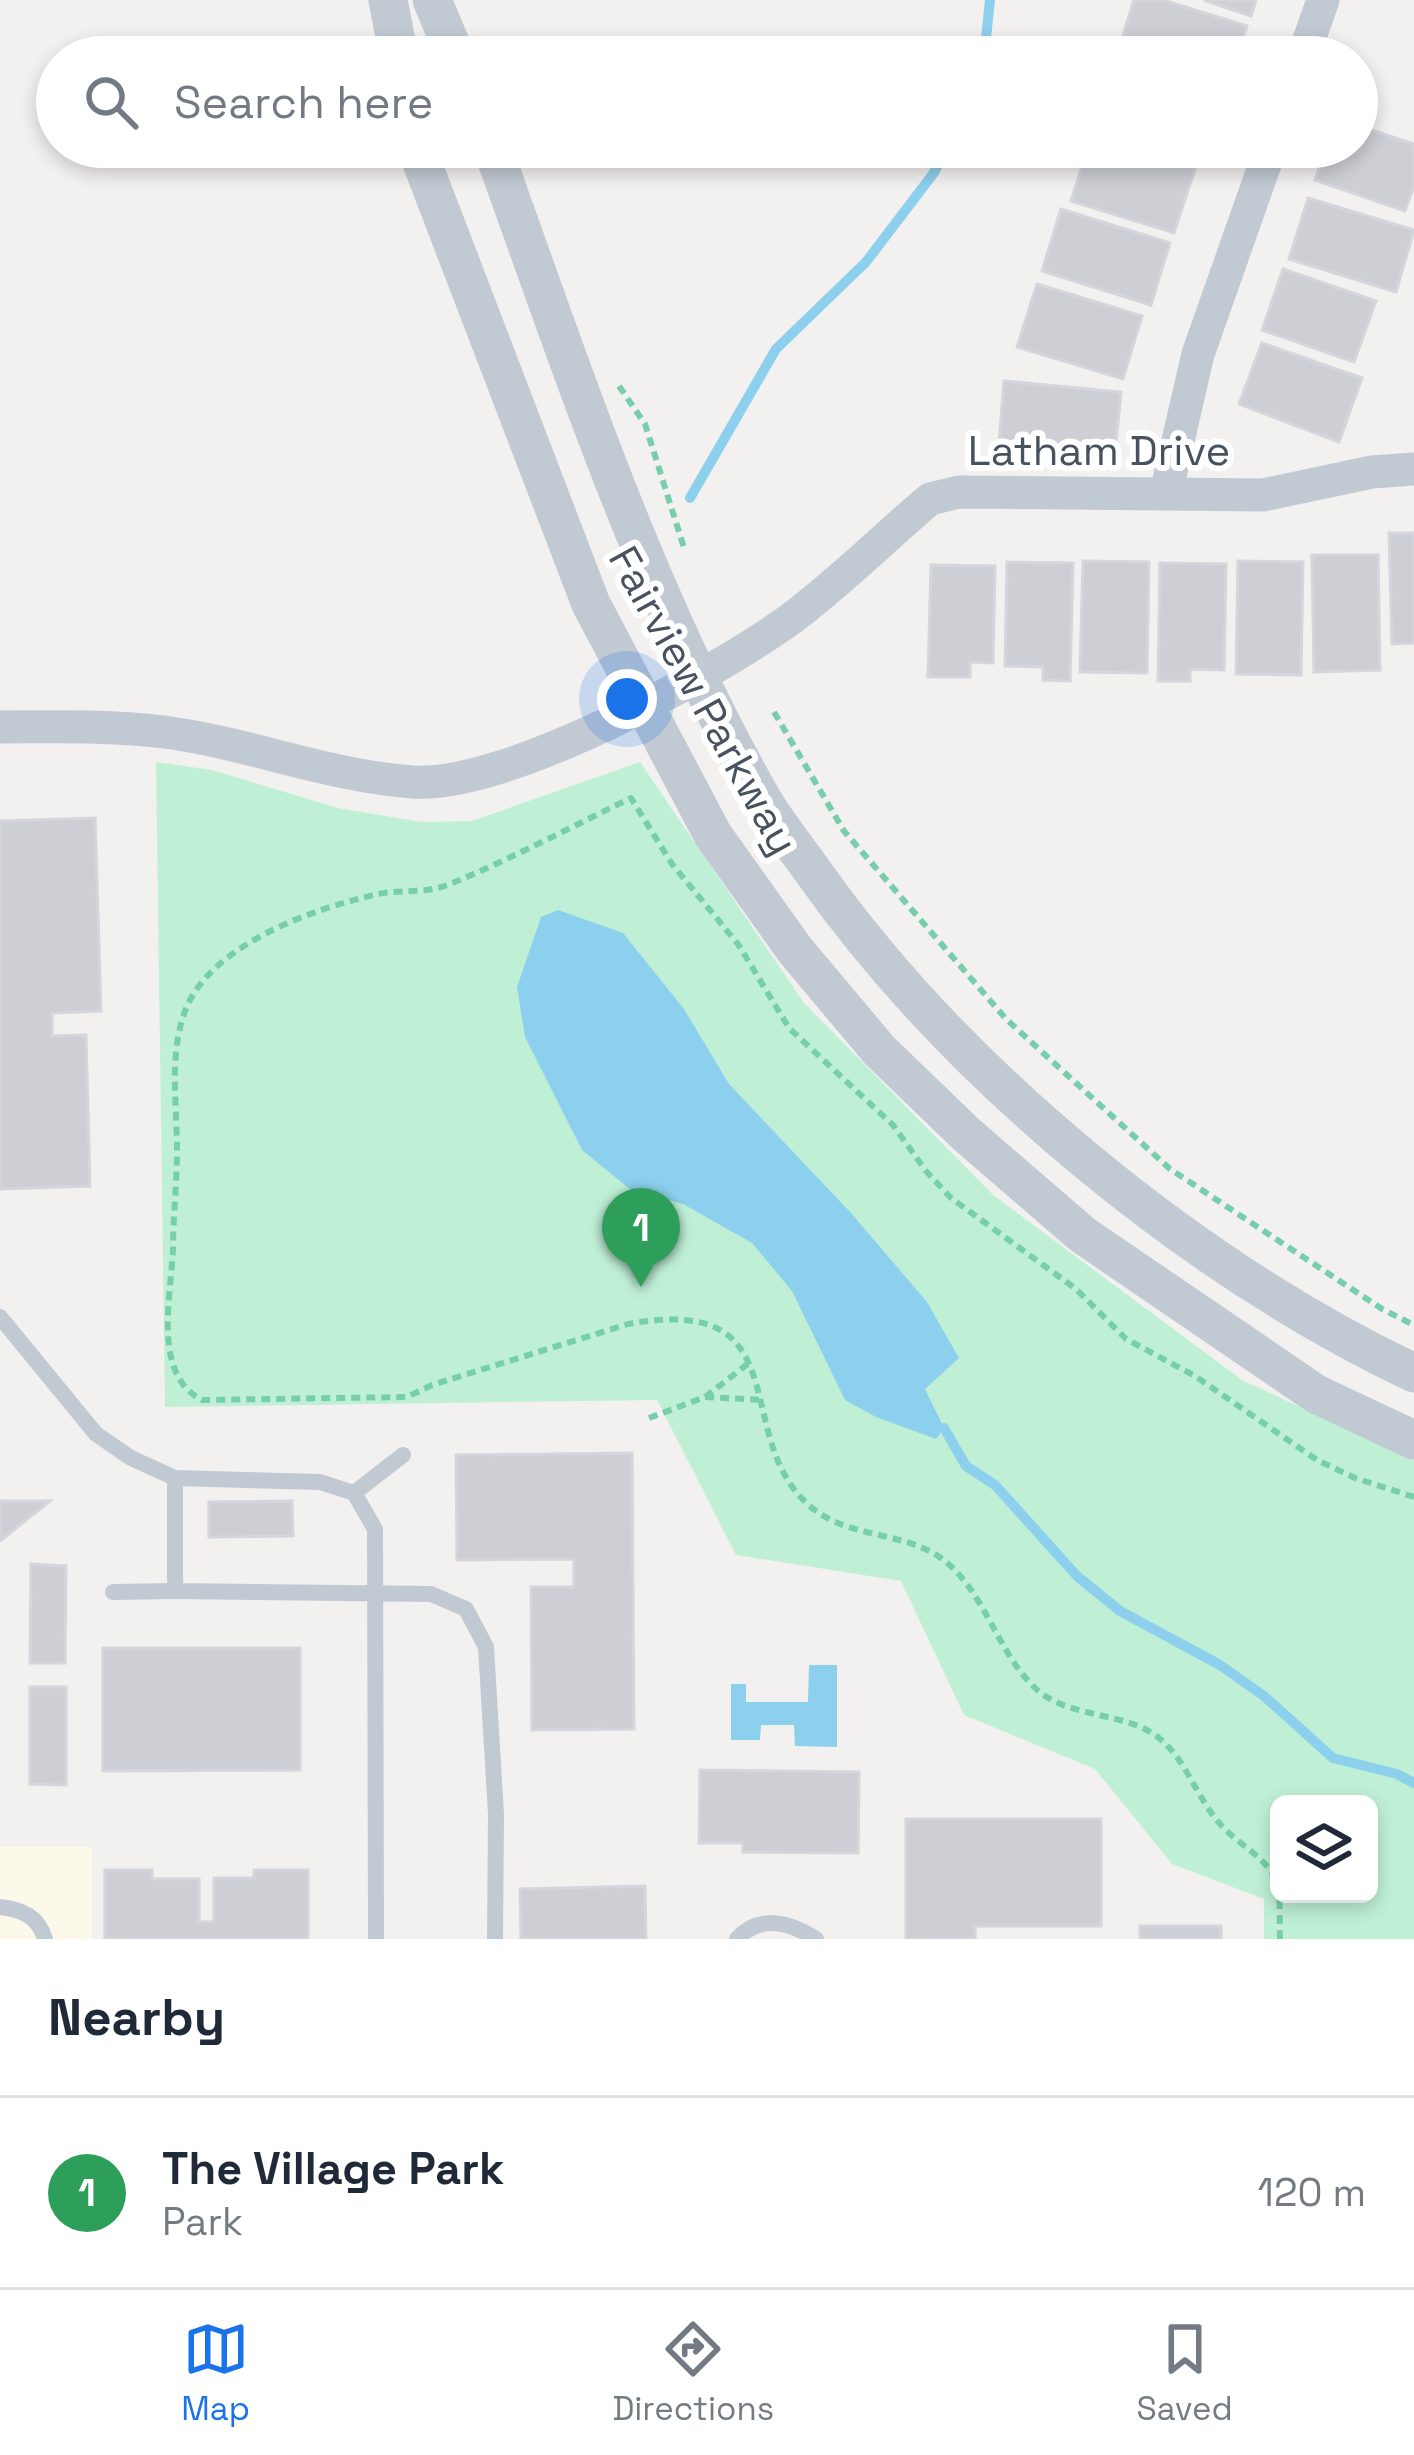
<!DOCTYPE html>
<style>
:root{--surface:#fff;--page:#f6f6f7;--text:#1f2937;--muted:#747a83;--line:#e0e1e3;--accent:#1a73e8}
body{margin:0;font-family:"Space Grotesk",sans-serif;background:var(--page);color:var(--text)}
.controls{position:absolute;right:36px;bottom:36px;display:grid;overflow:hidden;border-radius:18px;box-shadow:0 6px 18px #0003}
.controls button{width:108px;height:108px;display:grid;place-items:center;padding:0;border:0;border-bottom:3px solid var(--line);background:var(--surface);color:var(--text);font:60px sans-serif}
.you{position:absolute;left:627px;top:699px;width:42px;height:42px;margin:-30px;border:9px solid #fff;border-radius:50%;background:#1a73e8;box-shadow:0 0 0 18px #1a73e833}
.badge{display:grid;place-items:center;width:78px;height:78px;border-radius:50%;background:var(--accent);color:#fff;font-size:39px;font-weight:700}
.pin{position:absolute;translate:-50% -99px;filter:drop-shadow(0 3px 6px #0008)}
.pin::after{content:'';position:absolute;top:63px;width:42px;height:36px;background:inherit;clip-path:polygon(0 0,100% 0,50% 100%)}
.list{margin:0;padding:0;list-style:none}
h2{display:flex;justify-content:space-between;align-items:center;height:156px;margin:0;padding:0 48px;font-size:51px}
h2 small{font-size:39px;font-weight:400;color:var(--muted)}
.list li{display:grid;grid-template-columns:78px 1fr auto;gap:36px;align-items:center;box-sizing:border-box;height:192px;padding:0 48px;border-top:3px solid var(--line)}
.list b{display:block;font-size:45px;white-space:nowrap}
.list p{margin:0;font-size:39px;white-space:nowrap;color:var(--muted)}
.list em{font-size:39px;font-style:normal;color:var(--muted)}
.icon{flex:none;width:66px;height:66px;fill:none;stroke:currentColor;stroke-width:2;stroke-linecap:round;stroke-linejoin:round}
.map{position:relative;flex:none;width:1414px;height:1939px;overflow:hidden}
.search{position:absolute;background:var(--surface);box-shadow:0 6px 18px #0003;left:36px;right:36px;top:36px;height:132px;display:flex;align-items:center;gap:30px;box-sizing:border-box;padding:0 42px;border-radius:66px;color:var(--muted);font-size:45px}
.sheet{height:348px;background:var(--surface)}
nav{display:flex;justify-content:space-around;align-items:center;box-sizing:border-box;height:168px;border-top:3px solid var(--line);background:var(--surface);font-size:33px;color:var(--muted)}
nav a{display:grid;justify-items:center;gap:6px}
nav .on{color:var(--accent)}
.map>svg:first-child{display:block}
.commercial{fill:#fcf9ea}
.green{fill:#bff0d6;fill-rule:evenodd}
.water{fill:#8cd0ed}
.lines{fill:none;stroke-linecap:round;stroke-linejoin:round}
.stream{stroke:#8cd0ed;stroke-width:10}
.building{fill:#cdcfd5;stroke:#d4d6dc;stroke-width:3}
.path{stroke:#77ceaa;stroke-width:6;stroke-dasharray:9 6;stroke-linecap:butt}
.service{stroke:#c1c9d2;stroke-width:16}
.minor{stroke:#c1c9d2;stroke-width:33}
.tertiary{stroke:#c1c9d2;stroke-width:39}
.labels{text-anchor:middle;stroke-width:12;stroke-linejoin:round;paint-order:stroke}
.street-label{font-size:42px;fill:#48525e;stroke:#fff}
</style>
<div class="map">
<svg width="1414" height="1939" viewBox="0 0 1414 1939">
<rect width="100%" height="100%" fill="#f3f0f0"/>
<rect class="commercial" x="0" y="1847" width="92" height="92"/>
<path class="green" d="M156,762L212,770L338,808L422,822L472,821L640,762L804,1003L993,1195L1242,1380L1414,1460V1939H1264V1899L1172,1864L1095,1769L964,1715L901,1581L736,1555L657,1400L165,1407ZM1279,1804H1369V1894H1279Z"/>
<g class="water">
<path d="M558,910L623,933L684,1009L729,1084L851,1213L927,1302L959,1358L925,1389L944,1428L936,1439L876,1417L845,1400L792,1291L752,1243L683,1204L631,1190L582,1150L525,1037L517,987L541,917Z"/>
<path d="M809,1665H837V1747L795,1746L794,1725H761L760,1740H731V1684H746V1702H808Z"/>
</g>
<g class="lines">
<g class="stream">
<path d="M984,57L990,0"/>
<path d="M690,498L776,349L866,262L933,174L948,147"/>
<path d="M944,1428L966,1466L995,1485L1077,1576L1120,1611L1220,1665L1264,1696L1333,1758L1397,1774L1414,1783"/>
</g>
</g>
<g class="building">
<path d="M1134,0H1163L1247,26L1237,57L1117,54Z"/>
<path d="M1204,0H1256L1251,16Z"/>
<path d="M1357,125L1414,144V186L1405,211L1315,180L1327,147H1357Z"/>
<path d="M1088,147H1124L1195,169L1174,233L1071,201Z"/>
<path d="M1308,198L1414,230L1396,292L1289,259Z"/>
<path d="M1061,209L1170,243L1151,305L1042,271Z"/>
<path d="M1283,269L1376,301L1354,362L1262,330Z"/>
<path d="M1037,284L1142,316L1123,379L1017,347Z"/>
<path d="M1262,343L1362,378L1339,442L1239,404Z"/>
<path d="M1004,381L1121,392L1115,453L999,442Z"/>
<path d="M1389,533H1414V643L1392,644Z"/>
<path d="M1312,555H1378L1380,670L1314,672Z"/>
<path d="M1083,561L1149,562L1147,673L1080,672Z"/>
<path d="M1238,561L1303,562L1301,675L1236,674Z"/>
<path d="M1007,562L1073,563L1070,681L1043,680V667L1005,666Z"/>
<path d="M1160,563L1226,564L1224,670L1190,669V681H1158Z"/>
<path d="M931,565L995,566L993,663L970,662V677H928Z"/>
<path d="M95,818L101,1011L52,1013V1036L86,1035L90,1186L0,1189V821Z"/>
<path d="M632,1453L634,1729L532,1730L531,1587H574V1559L457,1560L456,1455Z"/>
<path d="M0,1501H50L0,1541Z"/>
<path d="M292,1501L293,1536L209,1537V1502Z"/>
<path d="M31,1564L66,1566L65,1663H30Z"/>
<path d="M103,1648H300V1770L103,1771Z"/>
<path d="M30,1687H66V1785L30,1784Z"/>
<path d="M700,1770L859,1772L858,1853L743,1852V1843H699Z"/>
<path d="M906,1819H1101V1926H975V1939H906Z"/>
<path d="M105,1870H152V1879H199V1922H214V1878H254V1870H308V1939H105Z"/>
<path d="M645,1886L646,1939H521L520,1889Z"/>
<rect x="1140" y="1926" width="81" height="13"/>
</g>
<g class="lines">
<g class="path">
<path d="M619,386L645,424L685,551"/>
<path d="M774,712L844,831L1006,1019L1170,1169L1382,1309L1414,1325"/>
<path d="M705,1397L749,1363"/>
<path d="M649,1418L705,1397L763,1400"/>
<path d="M1280,1939C1279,1920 1282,1893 1274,1876C1263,1856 1237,1843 1222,1826C1192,1794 1185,1748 1143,1728C1110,1713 1061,1714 1034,1687C995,1649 984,1587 938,1556C903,1533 854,1537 819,1513C723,1447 809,1291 628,1324L432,1385L407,1397L202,1400C152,1375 171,1296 173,1250C173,1216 177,1183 177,1150C177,1105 169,1057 184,1014C207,945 315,908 378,894C402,889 426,894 450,884C511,859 571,827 631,798L672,864L738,944L789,1028L893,1125L926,1171L951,1198L1076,1289L1126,1339L1195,1376L1317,1460L1355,1478L1414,1497"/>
</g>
<g class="service">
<path d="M0,1317L96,1434L131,1458L175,1478L320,1482L354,1493L375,1529L376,1939"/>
<path d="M175,1478V1591L431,1594L466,1609L486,1647L496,1814L495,1939"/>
<path d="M354,1493L403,1455"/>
<path d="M113,1592L175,1591"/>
<path d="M0,1907C23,1910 38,1916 45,1939"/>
<path d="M737,1939C760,1914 790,1922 816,1939"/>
</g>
<g class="minor">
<path d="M1303,57L1323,0"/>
<path d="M1166,493L1198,354L1271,147"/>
<path d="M0,727C54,727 110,725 164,732C248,743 328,776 413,782C507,788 715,674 792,618C841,581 884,538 930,499L959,492L1263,495L1372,472L1414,469"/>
</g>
<g class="tertiary">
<path d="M388,0L399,57"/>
<path d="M432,0L456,57"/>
<path d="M416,147L591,604L713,835L795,950L879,1050L966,1134L1083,1235L1316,1394L1414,1440"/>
<path d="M492,147C572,368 645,594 762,799C777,825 797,849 814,873C957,1075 1192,1267 1414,1373"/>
</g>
</g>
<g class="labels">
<g class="street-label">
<text x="1099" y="465">Latham Drive</text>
<text transform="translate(704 700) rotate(61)" y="15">Fairview Parkway</text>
</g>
</g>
</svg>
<div class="controls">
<button><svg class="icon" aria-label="layers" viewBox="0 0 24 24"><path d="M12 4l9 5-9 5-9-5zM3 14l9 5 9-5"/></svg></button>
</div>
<div class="you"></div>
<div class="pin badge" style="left:641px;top:1287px;background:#2e9e5b">1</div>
<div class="search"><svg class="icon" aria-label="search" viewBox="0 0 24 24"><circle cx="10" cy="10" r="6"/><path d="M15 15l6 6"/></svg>Search here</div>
</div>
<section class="sheet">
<h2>Nearby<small></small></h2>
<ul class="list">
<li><span class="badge" style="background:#2e9e5b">1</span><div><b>The Village Park</b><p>Park</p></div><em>120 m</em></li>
</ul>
</section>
<nav>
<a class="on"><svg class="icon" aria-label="map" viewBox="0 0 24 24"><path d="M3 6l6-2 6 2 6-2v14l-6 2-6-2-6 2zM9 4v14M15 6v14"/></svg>Map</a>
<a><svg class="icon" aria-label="directions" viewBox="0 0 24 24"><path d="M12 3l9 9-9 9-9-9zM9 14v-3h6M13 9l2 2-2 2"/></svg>Directions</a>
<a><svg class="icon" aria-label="saved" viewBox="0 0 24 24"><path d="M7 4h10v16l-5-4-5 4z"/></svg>Saved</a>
</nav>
